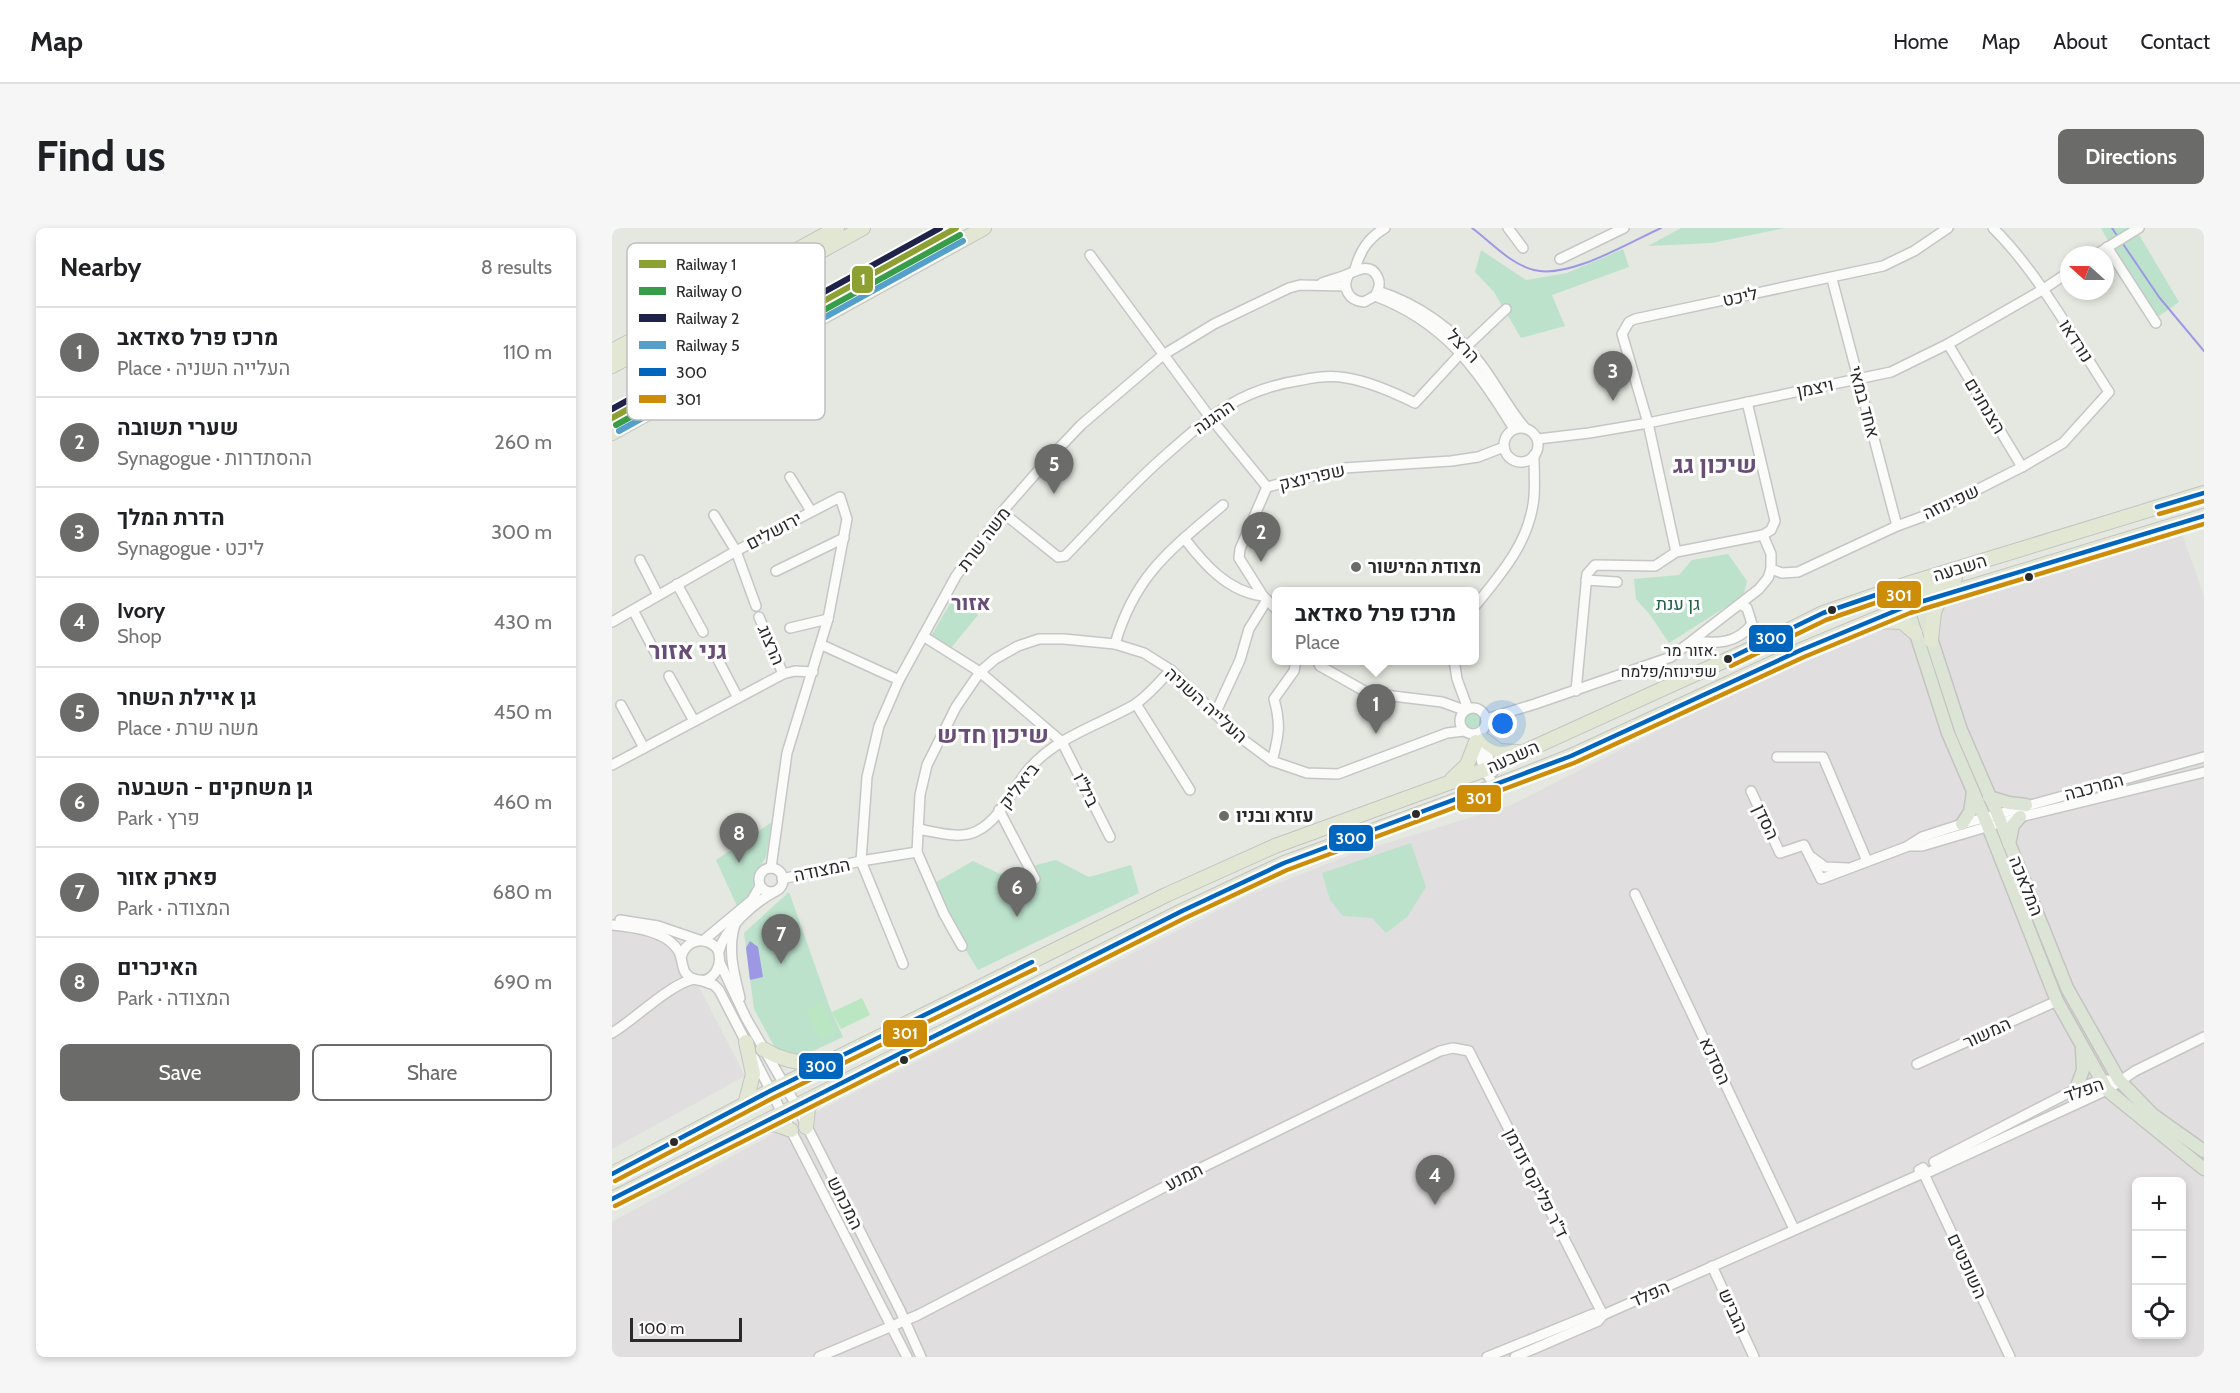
<!DOCTYPE html>
<meta charset="utf-8">
<style>
:root{--surface:#fff;--page:#f6f6f6;--text:#202124;--muted:#757577;--line:#e0e0e0;--accent:#6b6c6a}
body{margin:0;font-family:Cabin,Heebo,sans-serif;background:var(--page);color:var(--text)}
.controls{position:absolute;right:18px;bottom:18px;display:grid;overflow:hidden;border-radius:9px;box-shadow:0 3px 9px #0003}
.controls button{width:54px;height:54px;display:grid;place-items:center;padding:0;border:0;border-bottom:2px solid var(--line);background:var(--surface);color:var(--text);font:30px sans-serif}
.compass{position:absolute;left:1448px;top:18px;width:54px;height:54px;border-radius:50%;background:var(--surface);box-shadow:0 3px 9px #0003;rotate:291deg}
.scale{position:absolute;left:18px;bottom:15px;width:112px;box-sizing:border-box;padding-left:6px;border:3px solid #2a2a2a;border-top:0;font-size:16px;line-height:21px;white-space:nowrap;color:#2a2a2a;-webkit-text-stroke:4px #fff;paint-order:stroke}
.you{position:absolute;left:891px;top:496px;width:21px;height:21px;margin:-15px;border:4px solid #fff;border-radius:50%;background:#1a73e8;box-shadow:0 0 0 9px #1a73e833}
.badge{display:grid;place-items:center;width:39px;height:39px;border-radius:50%;background:var(--accent);color:#fff;font-size:20px;font-weight:700}
.pin{position:absolute;translate:-50% -50px;filter:drop-shadow(0 2px 3px #0008)}
.pin::after{content:'';position:absolute;top:32px;width:21px;height:18px;background:inherit;clip-path:polygon(0 0,100% 0,50% 100%)}
.popup{position:absolute;left:660px;top:359px;width:207px;height:78px;box-sizing:border-box;display:grid;place-content:center;border-radius:9px;background:var(--surface);filter:drop-shadow(0 2px 4px #0005);font-size:20px;white-space:nowrap;color:var(--muted)}
.popup b{font-size:22px;color:var(--text)}
.popup::after{content:'';position:absolute;left:50%;top:100%;margin-left:-12px;border:12px solid transparent;border-top-color:var(--surface)}
.list{margin:0;padding:0;list-style:none}
h2{display:flex;justify-content:space-between;align-items:center;height:78px;margin:0;padding:0 24px;font-size:26px}
h2 small{font-size:20px;font-weight:400;color:var(--muted)}
.list li{display:grid;grid-template-columns:39px 1fr auto;gap:18px;align-items:center;box-sizing:border-box;height:90px;padding:0 24px;border-top:2px solid var(--line)}
.list b{display:block;font-size:22px;white-space:nowrap}
.list p{margin:0;font-size:20px;white-space:nowrap;color:var(--muted)}
.list em{font-size:20px;font-style:normal;color:var(--muted)}
.actions{display:flex;gap:12px;padding:18px 24px}
.actions a{flex:1;padding:14px 0;border:2px solid var(--accent);border-radius:9px;text-align:center;font-size:21px;color:var(--accent)}
.actions .main{background:var(--accent);color:#fff}
.icon{flex:none;width:33px;height:33px;fill:none;stroke:currentColor;stroke-width:2;stroke-linecap:round;stroke-linejoin:round}
.map{position:relative;flex:none;width:1592px;height:1129px;overflow:hidden;border-radius:9px}
header{display:flex;align-items:center;gap:36px;box-sizing:border-box;height:84px;padding:0 30px;background:var(--surface);border-bottom:2px solid var(--line)}
header strong{font-size:28px}
nav{display:flex;gap:33px;margin-inline-start:auto;font-size:21px}
.intro{display:flex;align-items:center;justify-content:space-between;box-sizing:border-box;height:144px;padding:0 36px}
h1{margin:0;font-size:42px}
.button{padding:15px 27px;border-radius:9px;background:var(--accent);color:#fff;font-size:21px;font-weight:700}
main{display:flex;gap:36px;padding:0 36px}
aside{flex:1;background:var(--surface);border-radius:9px;box-shadow:0 3px 9px #0003}
.map>svg:first-child{display:block}
.industrial{fill:#e0dede;fill-rule:evenodd}
.green{fill:#bce2cc}
.pitch{fill:#bbe6c2}
.water{fill:#9d98e4}
.lines{fill:none;stroke-linecap:round;stroke-linejoin:round}
.stream{stroke:#9d98e4;stroke-width:2}
.minor-casing{stroke:#c5c6c5;stroke-width:12}
.major-casing{stroke:#c3c4c1;stroke-width:15}
.highway-casing{stroke:#c3c4c1;stroke-width:16}
.minor{stroke:#fbfcfa;stroke-width:9}
.major{stroke:#dce5d5;stroke-width:12}
.highway{stroke:#e2e7d4;stroke-width:14}
.bus-1-casing{stroke:#fff;stroke-width:9}
.bus-2-casing{stroke:#fff;stroke-width:9}
.bus-1{stroke:#0065bd;stroke-width:4.5}
.bus-2{stroke:#ce8d08;stroke-width:4.5}
.rail-1-casing{stroke:#fff;stroke-width:10}
.rail-2-casing{stroke:#fff;stroke-width:10}
.rail-3-casing{stroke:#fff;stroke-width:10}
.rail-4-casing{stroke:#fff;stroke-width:10}
.rail-1{stroke:#8da032;stroke-width:6}
.rail-2{stroke:#389d48;stroke-width:6}
.rail-3{stroke:#1f234a;stroke-width:6}
.rail-4{stroke:#55a0cb;stroke-width:6}
.poi-dot{fill:#6b6c6a;stroke:#fff;stroke-width:2}
.bus-dot{fill:#2a2a2a;stroke:#fff;stroke-width:2}
.labels{text-anchor:middle;stroke-width:6;stroke-linejoin:round;paint-order:stroke}
.bus-label{font-size:16px;fill:#2a2a2a;stroke:#fff;text-anchor:end}
.street-label{font-size:18px;fill:#2a2a2a;stroke:#fff}
.poi-label{font-size:18px;font-weight:bold;fill:#2a2a2a;stroke:#fff;text-anchor:start}
.park-label{font-size:18px;fill:#1f6147;stroke:#fff}
.quarter-label{font-size:21px;font-weight:bold;fill:#684d77;stroke:#fff}
.district-label{font-size:24px;font-weight:bold;fill:#684d77;stroke:#fff}
.key{fill:#fff;stroke:#bfbfbf;stroke-width:1.5}
.key-label{font-size:16px;fill:#2a2a2a}
.line-badge{stroke:#fff;stroke-width:2}
.badge-label{font-size:16px;text-anchor:middle;font-weight:bold;fill:#fff}
</style>
<header>
<strong>Map</strong>
<nav><a>Home</a><a>Map</a><a>About</a><a>Contact</a></nav>
</header>
<div class="intro"><h1>Find us</h1><a class="button">Directions</a></div>
<main>
<aside>
<h2>Nearby<small>8 results</small></h2>
<ul class="list">
<li><span class="badge">1</span><div><b>מרכז פרל סאדאב</b><p>Place · העלייה השניה</p></div><em>110 m</em></li>
<li><span class="badge">2</span><div><b>שערי תשובה</b><p>Synagogue · ההסתדרות</p></div><em>260 m</em></li>
<li><span class="badge">3</span><div><b>הדרת המלך</b><p>Synagogue · ליכט</p></div><em>300 m</em></li>
<li><span class="badge">4</span><div><b>Ivory</b><p>Shop</p></div><em>430 m</em></li>
<li><span class="badge">5</span><div><b>גן איילת השחר</b><p>Place · משה שרת</p></div><em>450 m</em></li>
<li><span class="badge">6</span><div><b>גן משחקים - השבעה</b><p>Park · פרץ</p></div><em>460 m</em></li>
<li><span class="badge">7</span><div><b>פארק אזור</b><p>Park · המצודה</p></div><em>680 m</em></li>
<li><span class="badge">8</span><div><b>האיכרים</b><p>Park · המצודה</p></div><em>690 m</em></li>
</ul>
<div class="actions"><a class="main">Save</a><a>Share</a></div>
</aside>
<div class="map">
<svg width="1592" height="1129" viewBox="0 0 1592 1129">
<rect width="100%" height="100%" fill="#e4e8e0"/>
<g class="industrial">
<path d="M1569,303L1592,368V1129H0V994L168,902L639,666L743,625L899,577L1235,407ZM1524,954H1570V1106H1524Z"/>
<path d="M0,695L57,701L133,848L0,921Z"/>
</g>
<g class="green">
<path d="M1069,0H1173L1100,15L1036,18Z"/>
<path d="M1489,0H1523L1567,74L1540,93Z"/>
<path d="M1011,21L1017,39L940,67L953,98L909,110L882,64L863,44L869,22L914,52L955,45Z"/>
<path d="M1116,326L1135,353L1131,368L1057,415L1039,388L1024,371L1022,351L1067,347L1080,332Z"/>
<path d="M343,367L366,387L339,420L319,408Z"/>
<circle cx="860" cy="493" r="9"/>
<path d="M160,594L154,629L143,647L139,665L125,678L104,632Z"/>
<path d="M799,615L814,659L795,689L774,705L760,690L731,688L718,672L710,645Z"/>
<path d="M444,632L477,649L519,637L527,665L366,742L332,686L319,657L361,633L388,646Z"/>
<path d="M177,664L218,780L231,809L186,830L163,820L142,781L132,705Z"/>
</g>
<g class="pitch">
<path d="M250,770L258,787L229,801L220,784Z"/>
<path d="M209,774L224,804L208,811L194,783Z"/>
</g>
<path class="water" d="M138,713L146,719L151,749L138,752L134,720Z"/>
<g class="lines">
<g class="stream">
<path d="M860,0C879,14 898,36 922,42C957,51 1016,15 1049,0"/>
<path d="M1500,0L1506,9"/>
<path d="M1509,13L1547,69L1592,123"/>
</g>
<g class="minor-casing">
<g id="minor">
<path d="M896,0L911,20"/>
<path d="M1495,19L1544,95"/>
<path d="M478,27L597,188L655,259L732,240L839,233L866,229L892,219"/>
<path d="M1483,27L1527,0"/>
<path d="M948,31L1012,0"/>
<path d="M743,41C748,23 756,10 773,0"/>
<path d="M1220,51L1285,298"/>
<path d="M710,55C718,52 726,50 734,47C744,43 759,33 766,50C769,56 766,63 763,68L752,74C737,73 729,60 737,46"/>
<path d="M766,63C806,76 842,101 868,135C884,156 896,180 913,200"/>
<path d="M763,68C832,94 865,140 902,201"/>
<path d="M1336,116L1410,239"/>
<path d="M854,119L894,81"/>
<circle cx="909" cy="217" r="17"/>
<path d="M926,211L977,205L1036,195L1279,144L1336,116L1430,62L1457,44"/>
<path d="M178,249L199,283"/>
<path d="M655,259L628,321L627,330L651,368L665,382"/>
<path d="M390,284L446,329L453,328C487,293 519,257 556,225C600,186 629,161 690,152C704,149 720,147 735,150C759,154 781,164 803,175L849,125"/>
<path d="M102,287L124,323L144,378"/>
<path d="M1151,307L1159,326V341L1170,345L1186,344L1285,298L1315,287L1410,239L1451,215L1497,164C1463,112 1425,43 1381,0"/>
<path d="M572,310C592,336 616,364 651,368"/>
<path d="M1064,324L1036,195L1010,106L1017,94L1023,91L1271,38L1302,23L1336,0"/>
<path d="M28,332L46,367"/>
<path d="M164,343L232,310"/>
<path d="M974,352L1005,354"/>
<path d="M65,356L91,404"/>
<path d="M863,378C890,345 918,313 922,269C923,256 922,241 922,227"/>
<path d="M21,382L45,428"/>
<path d="M147,389L171,446"/>
<path d="M0,394L124,323L228,269L235,291L216,391L175,525L159,640"/>
<path d="M178,400L216,391"/>
<path d="M311,408L368,444L450,514L498,609"/>
<path d="M1081,413C1104,416 1125,416 1140,396L1135,380L1128,376"/>
<path d="M503,416C523,347 558,322 611,277"/>
<path d="M210,417L287,452"/>
<path d="M102,424L126,470"/>
<path d="M705,432L708,438L756,465L830,474L852,482"/>
<path d="M842,432L845,451L856,481"/>
<path d="M57,448L82,493"/>
<path d="M964,463L975,346L983,337L1043,338L1064,324L1151,307L1159,302L1163,293L1135,174"/>
<path d="M524,476L578,562"/>
<path d="M9,477L32,520"/>
<circle cx="861" cy="493" r="13"/>
<path d="M603,486L628,432L637,401L655,372"/>
<path d="M874,491L923,476L1059,429L1147,361L1156,350L1159,341"/>
<path d="M871,511L881,544"/>
<path d="M864,514L872,542L883,558"/>
<path d="M1165,529H1211L1255,633"/>
<path d="M660,533C667,508 669,496 662,471L682,443L684,432"/>
<path d="M0,537L171,446L183,443L201,444"/>
<path d="M1139,563L1168,625L1192,617L1209,651L1294,619L1310,609L1350,596L1592,529"/>
<path d="M387,582L423,651"/>
<path d="M306,601C324,604 348,612 365,603C389,591 400,561 417,541C444,509 487,497 522,477C536,468 548,453 559,442"/>
<path d="M1297,618H1310L1408,589L1592,544"/>
<path d="M1198,628L1213,639L1235,640"/>
<circle cx="159" cy="652" r="12"/>
<path d="M170,651L249,633L305,624"/>
<path d="M1023,666L1182,1001"/>
<path d="M8,692L46,698L87,712"/>
<path d="M123,696C115,722 122,745 128,770"/>
<path d="M0,697C21,699 56,703 67,724C72,734 68,746 82,751C101,758 113,736 105,720C92,707 73,712 69,730"/>
<path d="M92,712L140,672L148,658"/>
<path d="M350,718L332,686L305,624L308,567L315,537L344,479L368,444L383,431L406,418L427,411H452L503,416L532,425L559,442L625,507L660,533L695,545L726,546L835,505L852,503"/>
<path d="M107,723C113,700 142,675 162,664"/>
<path d="M108,735L134,790L184,877L288,1082L309,1129"/>
<path d="M291,736L249,633L255,549L267,498L287,452L344,348L390,284L432,236L469,197L551,127L602,96L677,60L688,57L733,58"/>
<path d="M88,752L102,757L107,762L136,818"/>
<path d="M0,805C25,790 56,757 82,751"/>
<path d="M142,830L295,1129"/>
<path d="M1305,836L1445,773"/>
<path d="M1322,934L1464,861L1489,852H1496"/>
<path d="M1314,944L1311,940L1307,942L1309,946H1313L1495,862L1523,843L1592,809"/>
<path d="M1312,946L1398,1129"/>
<path d="M1100,1038L1142,1129"/>
<path d="M207,1129L306,1087L583,943L828,823L841,820L857,823L991,1087"/>
<path d="M875,1129L981,1086L991,1087"/>
<path d="M903,1129L986,1093L991,1087L1309,946"/>
</g>
</g>
<g class="major-casing">
<g id="major">
<path d="M1305,367L1349,502L1385,585L1455,760L1507,852L1541,887L1592,923"/>
<path d="M1295,378L1336,505L1376,598L1445,773L1495,862L1592,941"/>
<path d="M1377,569L1397,575L1414,577"/>
<path d="M1350,596L1358,584L1361,564"/>
<path d="M1397,616L1401,597L1408,589"/>
<path d="M1464,861L1471,842L1470,821"/>
</g>
</g>
<g class="highway-casing">
<g id="highway">
<path d="M0,123L225,0"/>
<path d="M0,138L251,0"/>
<path d="M0,205L372,0"/>
<path d="M1295,378C1299,359 1327,356 1343,350"/>
<path d="M1264,393L1290,394L1303,405"/>
<path d="M1319,412L1322,384L1329,368"/>
<path d="M872,512L887,523L906,524"/>
<path d="M840,551L855,537L864,514"/>
<path d="M151,821C171,833 191,837 213,834"/>
<path d="M133,877L141,846L134,814"/>
<path d="M150,898L162,896L179,902"/>
<path d="M194,899L196,880L204,868"/>
<path d="M0,946L158,863L554,667L663,618L872,542L1145,418L1211,385L1295,356L1592,265"/>
<path d="M0,971L570,683L672,635L883,558L959,528L1189,422L1295,378L1592,288"/>
</g>
</g>
<use href="#minor" class="minor"/>
<use href="#major" class="major"/>
<use href="#highway" class="highway"/>
<g class="bus-1-casing">
<g id="bus-1">
<path d="M1545,279L1592,265"/>
<path d="M1116,431L1211,385L1287,359"/>
<path d="M0,946L158,863L420,734"/>
<path d="M0,971L570,683L672,635L959,528L1189,422L1295,378L1592,288"/>
</g>
</g>
<g class="bus-2-casing">
<g id="bus-2">
<path d="M1547,286L1592,273"/>
<path d="M1119,438L1214,392L1289,366"/>
<path d="M3,953L161,870L423,741"/>
<path d="M3,978L573,690L675,642L962,535L1192,429L1298,385L1592,296"/>
</g>
</g>
<use href="#bus-1" class="bus-1"/>
<use href="#bus-2" class="bus-2"/>
<g class="rail-1-casing">
<path id="rail-1" d="M0,190L344,0"/>
</g>
<g class="rail-2-casing">
<path id="rail-2" d="M4,197L348,7"/>
</g>
<g class="rail-3-casing">
<path id="rail-3" d="M0,181L328,0"/>
</g>
<g class="rail-4-casing">
<path id="rail-4" d="M7,203L351,13"/>
</g>
<use href="#rail-1" class="rail-1"/>
<use href="#rail-2" class="rail-2"/>
<use href="#rail-3" class="rail-3"/>
<use href="#rail-4" class="rail-4"/>
</g>
<g class="poi-dot">
<circle cx="744" cy="339" r="6"/>
<circle cx="612" cy="588" r="6"/>
</g>
<g class="bus-dot">
<circle cx="1417" cy="349" r="5"/>
<circle cx="1220" cy="382" r="5"/>
<circle cx="1116" cy="431" r="5"/>
<circle cx="804" cy="586" r="5"/>
<circle cx="292" cy="832" r="5"/>
<circle cx="62" cy="914" r="5"/>
</g>
<g class="labels">
<g class="bus-label">
<text x="1105" y="428">אזור מר.<tspan x="1105" dy="21">שפינוזה/פלמח</tspan></text>
</g>
<g class="street-label">
<text transform="translate(1128 69) rotate(-12)" y="6">ליכט</text>
<text transform="translate(1464 113) rotate(57)" y="6">נורדאו</text>
<text transform="translate(851 118) rotate(46)" y="6">הרצל</text>
<text transform="translate(1203 160) rotate(-11)" y="6">ויצמן</text>
<text transform="translate(1252 174) rotate(75)" y="6">אחד במאי</text>
<text transform="translate(1373 178) rotate(59)" y="6">הצנחנים</text>
<text transform="translate(602 189) rotate(-35)" y="6">ההגנה</text>
<text transform="translate(700 249) rotate(-13)" y="6">שפרינצק</text>
<text transform="translate(1339 274) rotate(-25)" y="6">שפינוזה</text>
<text transform="translate(162 303) rotate(-28)" y="6">ירושלים</text>
<text transform="translate(372 311) rotate(-53)" y="6">משה שרת</text>
<text transform="translate(1348 340) rotate(-17)" y="6">השבעה</text>
<text transform="translate(159 417) rotate(67)" y="6">הרצוג</text>
<text transform="translate(594 477) rotate(42)" y="6">העלייה השניה</text>
<text transform="translate(901 529) rotate(-24)" y="6">השבעה</text>
<text transform="translate(407 558) rotate(-52)" y="6">ביאליק</text>
<text transform="translate(1482 559) rotate(-15)" y="6">המרכבה</text>
<text transform="translate(474 562) rotate(63)" y="6">ביל"ו</text>
<text transform="translate(1154 594) rotate(65)" y="6">הסדן</text>
<text transform="translate(210 642) rotate(-12)" y="6">המצודה</text>
<text transform="translate(1414 658) rotate(68)" y="6">המלאכה</text>
<text transform="translate(1375 805) rotate(-25)" y="6">המשור</text>
<text transform="translate(1103 833) rotate(65)" y="6">הסדנא</text>
<text transform="translate(1472 862) rotate(-19)" y="6">הפלד</text>
<text transform="translate(572 949) rotate(-27)" y="6">תמנע</text>
<text transform="translate(924 955) rotate(63)" y="6">ד''ר פליקס זנדמן</text>
<text transform="translate(233 975) rotate(63)" y="6">המכתש</text>
<text transform="translate(1355 1038) rotate(65)" y="6">השופטים</text>
<text transform="translate(1038 1066) rotate(-24)" y="6">הפלד</text>
<text transform="translate(1121 1083) rotate(66)" y="6">הגביש</text>
</g>
<g class="poi-label">
<text x="756" y="345">מצודת המישור</text>
<text x="624" y="594">עזרא ובניו</text>
</g>
<g class="park-label">
<text x="1066" y="382">גן ענת</text>
</g>
<g class="quarter-label">
<text x="359" y="382">אזור</text>
</g>
<g class="district-label">
<text x="1103" y="245">שיכון גג</text>
<text x="76" y="431">גני אזור</text>
<text x="381" y="515">שיכון חדש</text>
</g>
</g>
<rect x="15" y="15" width="198" height="177" rx="9" class="key"/>
<rect x="27" y="32" width="27" height="8" fill="#8da032"/>
<rect x="27" y="59" width="27" height="8" fill="#389d48"/>
<rect x="27" y="86" width="27" height="8" fill="#1f234a"/>
<rect x="27" y="113" width="27" height="8" fill="#55a0cb"/>
<rect x="27" y="140" width="27" height="8" fill="#0065bd"/>
<rect x="27" y="167" width="27" height="8" fill="#ce8d08"/>
<g class="key-label">
<text x="64" y="42">Railway 1</text>
<text x="64" y="69">Railway 0</text>
<text x="64" y="96">Railway 2</text>
<text x="64" y="123">Railway 5</text>
<text x="64" y="150">300</text>
<text x="64" y="177">301</text>
</g>
<g class="line-badge">
<rect x="239" y="37" width="23" height="29" rx="6" fill="#8da032"/>
<rect x="1264" y="352" width="46" height="29" rx="6" fill="#ce8d08"/>
<rect x="1136" y="396" width="46" height="29" rx="6" fill="#0065bd"/>
<rect x="844" y="556" width="46" height="29" rx="6" fill="#ce8d08"/>
<rect x="716" y="596" width="46" height="28" rx="6" fill="#0065bd"/>
<rect x="270" y="791" width="46" height="29" rx="6" fill="#ce8d08"/>
<rect x="186" y="824" width="46" height="28" rx="6" fill="#0065bd"/>
</g>
<g class="badge-label">
<text x="251" y="57">1</text>
<text x="1287" y="373">301</text>
<text x="1159" y="416">300</text>
<text x="867" y="576">301</text>
<text x="739" y="616">300</text>
<text x="293" y="811">301</text>
<text x="209" y="844">300</text>
</g>
</svg>
<div class="controls">
<button>+</button>
<button>−</button>
<button><svg class="icon" aria-label="locate" viewBox="0 0 24 24"><circle cx="12" cy="12" r="6"/><path d="M12 2v4M12 18v4M2 12h4M18 12h4"/></svg></button>
</div>
<svg class="compass" viewBox="-18 -18 36 36"><path d="M0-13l5 13h-10z" fill="#e53935"/><path d="M0 13l5-13h-10z" fill="#757577"/></svg>
<div class="scale">100 m</div>
<div class="you"></div>
<div class="pin badge" style="left:764px;top:506px">1</div>
<div class="popup"><b>מרכז פרל סאדאב</b>Place</div>
<div class="pin badge" style="left:649px;top:334px">2</div>
<div class="pin badge" style="left:1001px;top:173px">3</div>
<div class="pin badge" style="left:823px;top:977px">4</div>
<div class="pin badge" style="left:442px;top:266px">5</div>
<div class="pin badge" style="left:405px;top:689px">6</div>
<div class="pin badge" style="left:169px;top:736px">7</div>
<div class="pin badge" style="left:127px;top:635px">8</div>
</div>
</main>
